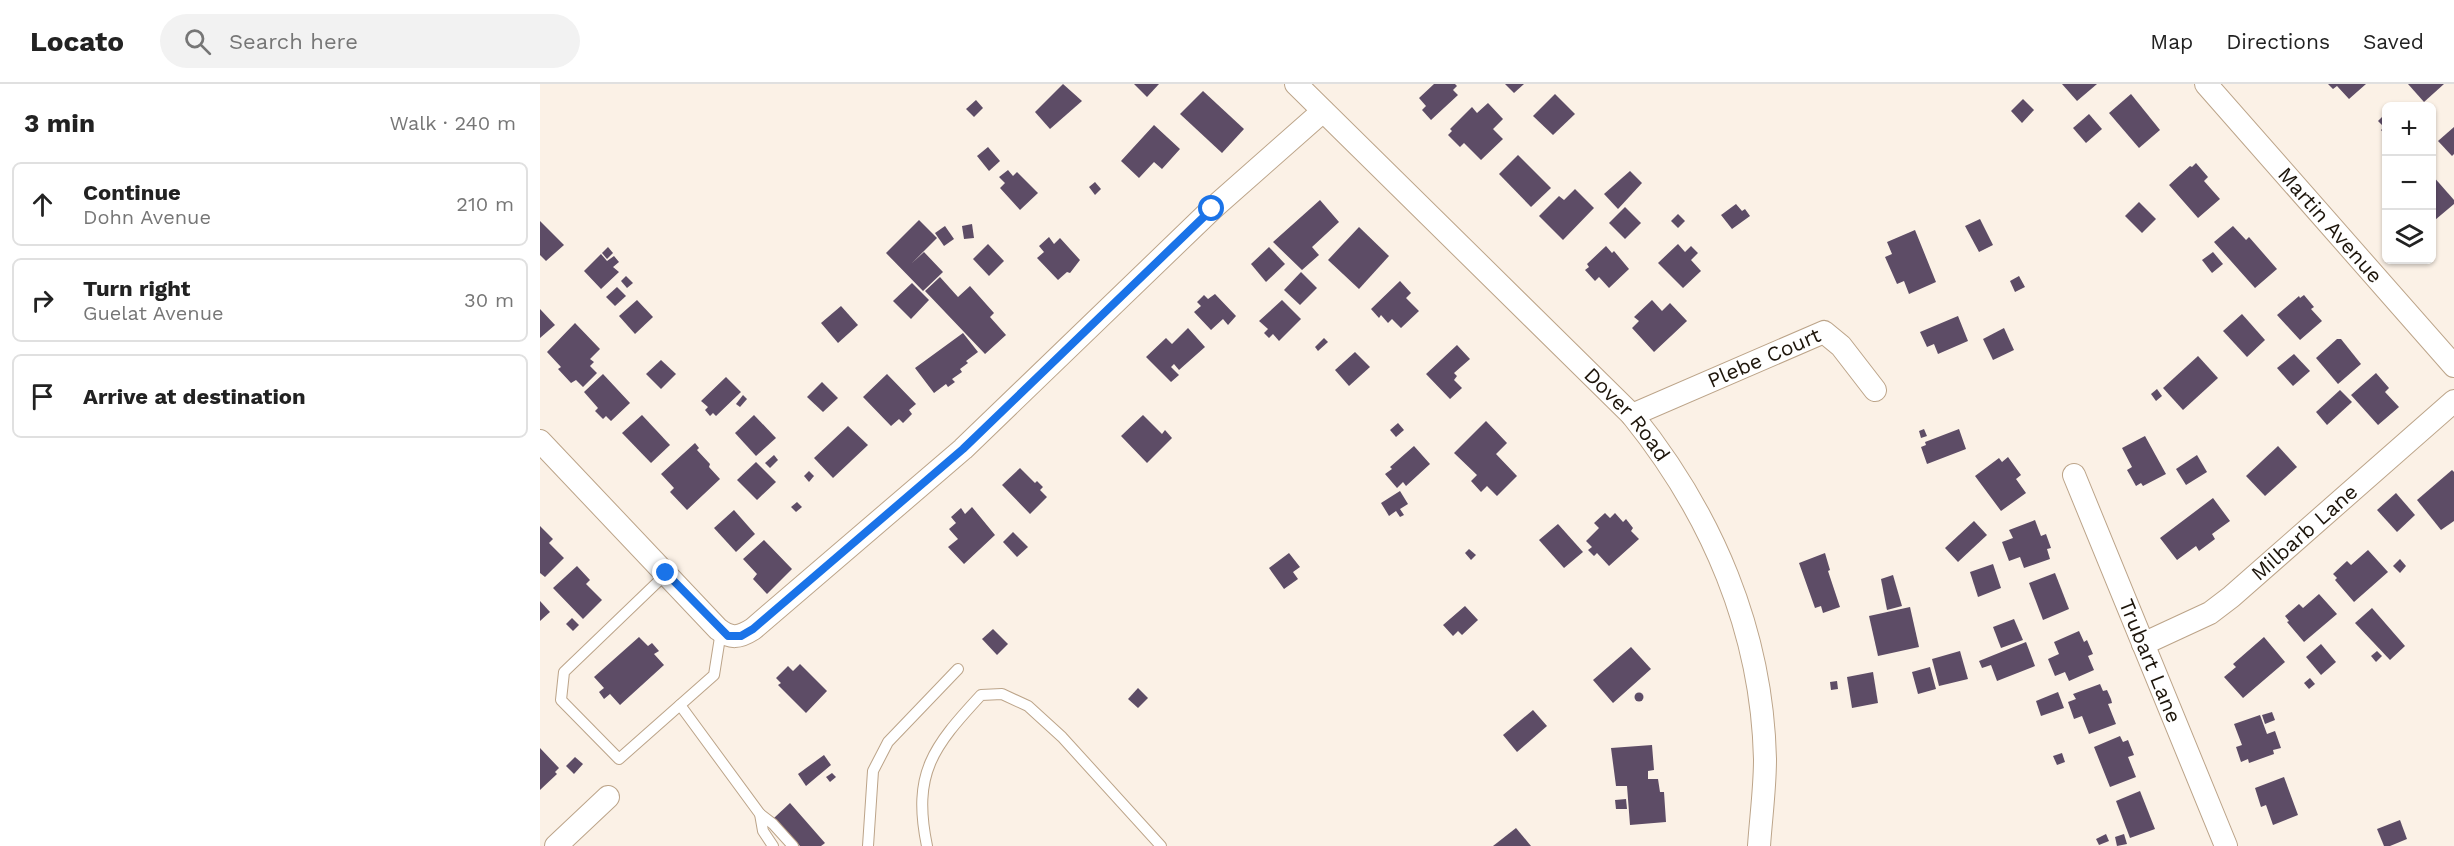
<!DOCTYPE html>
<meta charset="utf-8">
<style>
:root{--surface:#fff;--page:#f2f2f2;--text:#222;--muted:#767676;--line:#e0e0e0}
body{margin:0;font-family:"Work Sans",sans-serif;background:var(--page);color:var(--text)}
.controls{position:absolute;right:18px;top:18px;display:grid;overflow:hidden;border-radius:9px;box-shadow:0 2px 4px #0004}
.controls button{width:54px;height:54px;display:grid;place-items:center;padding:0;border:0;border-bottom:2px solid var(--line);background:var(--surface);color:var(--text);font:30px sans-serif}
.stop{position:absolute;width:18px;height:18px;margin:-14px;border:4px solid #1a73e8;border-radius:50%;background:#fff}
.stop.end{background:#1a73e8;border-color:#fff;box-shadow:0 2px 6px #0008}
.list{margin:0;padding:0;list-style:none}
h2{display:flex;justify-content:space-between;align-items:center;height:78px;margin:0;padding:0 24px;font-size:26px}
h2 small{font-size:20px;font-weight:400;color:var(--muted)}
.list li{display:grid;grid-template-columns:39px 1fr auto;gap:18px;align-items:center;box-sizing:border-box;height:84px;margin:0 12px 12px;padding:0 12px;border:2px solid var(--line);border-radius:9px}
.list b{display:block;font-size:22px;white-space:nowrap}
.list p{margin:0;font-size:20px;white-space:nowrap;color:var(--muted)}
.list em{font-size:20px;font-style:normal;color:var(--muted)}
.icon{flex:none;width:33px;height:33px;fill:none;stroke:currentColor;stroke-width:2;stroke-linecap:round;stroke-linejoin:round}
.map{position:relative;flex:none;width:1914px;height:762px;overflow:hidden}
header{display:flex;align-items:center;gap:36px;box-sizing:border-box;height:84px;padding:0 30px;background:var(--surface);border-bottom:2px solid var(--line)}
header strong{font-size:28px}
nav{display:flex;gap:33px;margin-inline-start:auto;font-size:21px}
.search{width:420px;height:54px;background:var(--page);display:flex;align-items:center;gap:15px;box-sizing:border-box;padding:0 21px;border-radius:33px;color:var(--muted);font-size:22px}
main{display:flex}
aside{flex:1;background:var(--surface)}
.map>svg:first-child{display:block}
.building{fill:#5d4c66}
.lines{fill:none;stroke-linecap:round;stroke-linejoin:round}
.lane-casing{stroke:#bca489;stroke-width:12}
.street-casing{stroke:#bca489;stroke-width:24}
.lane{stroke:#fff;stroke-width:10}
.street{stroke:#fff;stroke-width:22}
.route{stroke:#1a73e8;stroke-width:8}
.labels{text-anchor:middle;stroke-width:6;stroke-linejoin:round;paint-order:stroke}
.street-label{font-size:21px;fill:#1d150b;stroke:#fff}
</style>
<header>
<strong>Locato</strong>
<div class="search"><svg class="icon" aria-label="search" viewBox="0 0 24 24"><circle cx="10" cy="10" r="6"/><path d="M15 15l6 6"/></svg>Search here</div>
<nav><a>Map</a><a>Directions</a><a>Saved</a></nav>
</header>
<main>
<aside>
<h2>3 min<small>Walk · 240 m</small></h2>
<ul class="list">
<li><svg class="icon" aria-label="ahead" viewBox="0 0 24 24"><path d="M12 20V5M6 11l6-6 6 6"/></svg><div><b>Continue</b><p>Dohn Avenue</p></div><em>210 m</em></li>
<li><svg class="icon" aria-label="right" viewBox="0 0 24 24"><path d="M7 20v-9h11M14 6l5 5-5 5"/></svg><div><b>Turn right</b><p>Guelat Avenue</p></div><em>30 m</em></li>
<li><svg class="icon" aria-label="arrive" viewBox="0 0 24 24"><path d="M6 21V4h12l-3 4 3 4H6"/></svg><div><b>Arrive at destination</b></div></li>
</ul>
</aside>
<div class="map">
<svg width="1914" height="762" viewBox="0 0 1914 762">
<rect width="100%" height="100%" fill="#fbf1e6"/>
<g class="building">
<path d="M523,0L542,17L510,45L495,28Z"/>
<path d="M594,0H619L607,13Z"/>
<path d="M894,0H915L917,2L913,6L918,11L891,36L882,26L886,22L879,14Z"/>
<path d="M965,0H984L974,9Z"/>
<path d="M1522,0H1557L1537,17Z"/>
<path d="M1788,0H1826L1809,15L1797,2L1793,5Z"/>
<path d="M1868,0H1904L1884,18Z"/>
<path d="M663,7L704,45L682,69L640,30Z"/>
<path d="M1015,10L1035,30L1013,51L993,32Z"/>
<path d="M1591,10L1620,46L1599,64L1569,29Z"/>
<path d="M1483,15L1494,26L1482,39L1471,27Z"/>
<path d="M436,16L443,24L434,33L426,25Z"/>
<path d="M948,19L963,35L953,45L963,55L941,76L924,59L920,63L908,51L912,47L910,45L932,23L937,29Z"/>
<path d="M1846,29V52L1841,46L1844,43L1838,37Z"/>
<path d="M1549,30L1562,45L1546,59L1533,44Z"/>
<path d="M614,41L640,65L622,85L614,78L599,94L581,77Z"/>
<path d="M1914,43V70L1912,72L1898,57Z"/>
<path d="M448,63L460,77L449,87L437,72Z"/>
<path d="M978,71L1011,104L991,123L959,90Z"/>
<path d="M1656,79L1668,93L1664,97L1680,115L1658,134L1629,101L1650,82L1652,83Z"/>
<path d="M468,86L473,92L477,88L498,109L480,126L460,104L465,99L459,93Z"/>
<path d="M1090,87L1102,99L1078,125L1064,110Z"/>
<path d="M1892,91L1914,116V120L1895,136L1892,132Z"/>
<path d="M555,98L561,105L555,111L549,103Z"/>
<path d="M1035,105L1054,124L1023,156L999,132L1019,112L1024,116Z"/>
<path d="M780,116L799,138L772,163L779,171L762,186L733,158Z"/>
<path d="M1599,118L1616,135L1602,149L1585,132Z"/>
<path d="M1196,120L1202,127L1205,125L1210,132L1192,145L1181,131Z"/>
<path d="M1085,123L1101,139L1085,155L1069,139Z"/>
<path d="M1138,130L1145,137L1138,144L1131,137Z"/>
<path d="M1440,135L1453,161L1439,168L1425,142Z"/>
<path d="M379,136L397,154L371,180L384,168L403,188L383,207L346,169Z"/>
<path d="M0,137L24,161L6,177L0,171Z"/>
<path d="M432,140L434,154L424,155L422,142Z"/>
<path d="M405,142L414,155L404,162L395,149Z"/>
<path d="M1693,142L1706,156L1709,153L1737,185L1715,204L1674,158Z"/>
<path d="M819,143L849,172L819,205L788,176Z"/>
<path d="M1375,146L1396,198L1369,210L1364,197L1357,200L1345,173L1352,170L1347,158Z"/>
<path d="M509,153L514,160L520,154L540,176L530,189L527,188L518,196L497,174L504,168L499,162Z"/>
<path d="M448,160L464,177L449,192L433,175Z"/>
<path d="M1138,160L1145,168L1151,162L1158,169L1151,176L1161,187L1143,204L1118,179Z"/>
<path d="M1066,162L1072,169L1074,167L1089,185L1069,204L1059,193L1055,197L1045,186L1049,183L1047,180Z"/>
<path d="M68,163L73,169L67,175L62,169Z"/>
<path d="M729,163L745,180L726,198L711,180Z"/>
<path d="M1673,168L1683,180L1672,189L1662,176Z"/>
<path d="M61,170L67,177L74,172L79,178L73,183L79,188L61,205L44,187Z"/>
<path d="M761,188L777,204L760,221L744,206Z"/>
<path d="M86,192L93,199L87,204L81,197Z"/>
<path d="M1479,192L1485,203L1475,208L1470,197Z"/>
<path d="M400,193L418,213L430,202L454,229L450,233L466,251L445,270L385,207Z"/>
<path d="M860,197L871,209L866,214L879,227L861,244L852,235L848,239L841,231L839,234L831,225Z"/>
<path d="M372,199L389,216L371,235L353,217Z"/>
<path d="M77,203L86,212L75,222L66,213Z"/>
<path d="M675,210L696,232L688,241L683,235L671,246L654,228L661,222L657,218L664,211L668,215Z"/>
<path d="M1764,211L1774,223L1771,225L1782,237L1760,256L1737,231L1759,212L1760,214Z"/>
<path d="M97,216L113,233L95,250L79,232Z"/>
<path d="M742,216L761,235L739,257L733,250L729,254L724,249L728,245L719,237Z"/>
<path d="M1112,216L1122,227L1130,219L1147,237L1114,268L1092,244L1099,237L1094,233Z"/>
<path d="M301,222L318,241L298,259L281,239Z"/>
<path d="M0,225L15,241L0,254Z"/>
<path d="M1702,230L1725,256L1707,273L1683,247Z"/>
<path d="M1418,232L1428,257L1398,270L1394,260L1387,263L1380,248Z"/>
<path d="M35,239L60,265L50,275L54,278L50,282L57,289L43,303L36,296L31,299L18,285L21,283L7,268Z"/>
<path d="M648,244L665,263L639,286L634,280L631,283L639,291L631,298L606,273L626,254L632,260Z"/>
<path d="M1464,244L1474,266L1453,276L1443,255Z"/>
<path d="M423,249L438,268L426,277L428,279L420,285L422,288L412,295L415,298L408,303L406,300L394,309L375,284Z"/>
<path d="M784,254L788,258L778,267L775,263Z"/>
<path d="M1797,255H1801L1821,280L1798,300L1776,274Z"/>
<path d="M917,261L930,275L914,289L917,292L914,296L922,304L910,315L886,290Z"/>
<path d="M815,268L830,283L809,302L795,286Z"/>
<path d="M1754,270L1770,287L1753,302L1737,284Z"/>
<path d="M1658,272L1678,294L1643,326L1623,304Z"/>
<path d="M121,276L136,290L121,305L106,290Z"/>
<path d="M1836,289L1849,304L1845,308L1859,323L1838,341L1811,311Z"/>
<path d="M63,290L90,319L71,337L66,332L63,335L55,327L58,324L44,308Z"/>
<path d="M347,290L376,320L369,326L372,330L363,339L359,335L351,342L323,313Z"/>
<path d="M186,293L201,308L176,332L173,329L170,332L165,326L168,323L161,317Z"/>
<path d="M282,298L298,314L283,328L267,313Z"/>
<path d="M1617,305L1622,312L1616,317L1611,310Z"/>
<path d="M1800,306L1812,318L1787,341L1776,328Z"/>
<path d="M203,311L207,315L200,323L196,320Z"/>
<path d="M102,331L130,361L111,379L82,349Z"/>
<path d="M214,331L236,354L216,372L195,349Z"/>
<path d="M603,331L622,350L625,346L632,354L607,379L581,352Z"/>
<path d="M946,337L967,359L956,370L977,392L957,412L947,402L941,408L931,397L937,391L914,369Z"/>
<path d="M858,339L864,346L856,353L850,346Z"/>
<path d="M308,342L328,361L293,394L274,374Z"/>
<path d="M1384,345L1387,352L1381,354L1379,347Z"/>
<path d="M1419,345L1426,365L1387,380L1381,363L1386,361L1385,358Z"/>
<path d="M1605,352L1626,390L1603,402L1601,399L1596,402L1587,386L1592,383L1582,364Z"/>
<path d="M155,359L159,364L157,366L170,380L169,383L180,395L147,426L130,408L134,404L121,390Z"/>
<path d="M874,362L890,380L866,402L863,398L857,404L845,390L852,385L850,383Z"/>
<path d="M1738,362L1757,383L1725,412L1706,392Z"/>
<path d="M234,371L238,376L230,384L225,379Z"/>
<path d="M1657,371L1667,388L1646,401L1636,385Z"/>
<path d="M1468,373L1481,391L1476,395L1486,409L1461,427L1435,392L1459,374L1462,378Z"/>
<path d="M216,378L236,398L217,416L197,396Z"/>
<path d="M480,384L495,399L497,397L503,403L500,406L507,413L490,430L462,401Z"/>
<path d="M1912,386L1914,388V437L1901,446L1877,416Z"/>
<path d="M269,387L274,392L269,398L264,392Z"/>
<path d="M860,407L868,420L860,425L864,431L860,433L856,427L849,432L841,419Z"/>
<path d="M1856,409L1875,431L1857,448L1837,426Z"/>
<path d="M1673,414L1690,437L1672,450L1675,455L1659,467L1656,462L1637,476L1620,454Z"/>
<path d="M257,418L262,423L256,428L251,423Z"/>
<path d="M432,423L455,451L424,480L408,463L418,455L409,445L416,439L411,433L421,424L425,430Z"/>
<path d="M194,426L215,450L196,468L174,444Z"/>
<path d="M1065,429L1070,434L1075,429L1083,438L1086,435L1093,444L1091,447L1099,455L1069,482L1057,469L1054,472L1048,466L1052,463L1046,457L1059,444L1054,439Z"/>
<path d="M1495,436L1501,452L1506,450L1511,464L1507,465L1510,475L1484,484L1480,473L1469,477L1462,458L1473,454L1469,446Z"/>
<path d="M1434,437L1447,451L1418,478L1405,464Z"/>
<path d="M1018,440L1043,468L1024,484L999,456Z"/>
<path d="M0,442L13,455L9,459L24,474L5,493L0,489Z"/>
<path d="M473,448L488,463L477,473L463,458Z"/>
<path d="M224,456L252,485L227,510L213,495L217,490L203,475Z"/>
<path d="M929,465L936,471L931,476L925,469Z"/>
<path d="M1828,466L1848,488L1814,518L1795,496L1797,494L1793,490L1807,477L1811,481Z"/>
<path d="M749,469L760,483L753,488L758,495L744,505L729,484Z"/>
<path d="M1285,469L1290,486L1288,487L1300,523L1283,529L1281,522L1275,524L1259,479Z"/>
<path d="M1860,475L1866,482L1860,489L1853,482Z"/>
<path d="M1453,480L1461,504L1438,513L1430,488Z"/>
<path d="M37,482L50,496L46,500L62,516L43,535L13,504Z"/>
<path d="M1515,489L1529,525L1503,536L1489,499Z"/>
<path d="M1353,491L1362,522L1347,526L1341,495Z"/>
<path d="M1779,510L1797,530L1764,558L1747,538L1749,537L1745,532L1759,520L1763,524Z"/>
<path d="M0,517L10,528L0,537Z"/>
<path d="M925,522L938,536L922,551L918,547L913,552L903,541Z"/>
<path d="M1370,523L1379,563L1338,572L1329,532Z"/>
<path d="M1832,524L1865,562L1850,576L1815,539Z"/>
<path d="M32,534L39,541L33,547L26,540Z"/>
<path d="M1474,535L1483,556L1461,564L1453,543Z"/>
<path d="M453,545L468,560L457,571L442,555Z"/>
<path d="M1539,547L1544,558L1547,556L1553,570L1548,572L1554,586L1529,597L1525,588L1515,592L1508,575L1519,570L1514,558Z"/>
<path d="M99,553L108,562L112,559L119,567L114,570L124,581L80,621L70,610L64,615L59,608L64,604L54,593Z"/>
<path d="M1724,553L1745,578L1703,614L1684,593L1696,583L1693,580Z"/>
<path d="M1486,558L1495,582L1457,597L1451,581L1442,584L1439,577Z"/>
<path d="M1781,560L1796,578L1781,591L1766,573Z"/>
<path d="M1091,563L1111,585L1073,619L1053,596Z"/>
<path d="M1420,567L1428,595L1399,602L1392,575Z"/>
<path d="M1837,567L1842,572L1836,578L1831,572Z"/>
<path d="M260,580L287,607L266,629L238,601L241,599L236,594L248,582L253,587Z"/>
<path d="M1390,583L1396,605L1378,610L1372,588Z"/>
<path d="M1333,588L1338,619L1312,624L1307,593Z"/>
<path d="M1770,594L1775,600L1769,605L1764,599Z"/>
<path d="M1297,597L1298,605L1291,606L1290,598Z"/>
<path d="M1560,600L1563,607L1567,606L1571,615L1572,619L1568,620L1576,640L1549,650L1542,632L1534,635L1528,618L1536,615L1533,610Z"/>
<path d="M598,604L608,614L598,624L588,615Z"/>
<path d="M1518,608L1524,624L1501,632L1496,617Z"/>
<circle cx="1099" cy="613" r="4.5"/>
<path d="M993,626L1007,642L977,668L963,651Z"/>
<path d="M1732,628L1735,636L1725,640L1722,631Z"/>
<path d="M1720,631L1727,650L1735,647L1741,664L1733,666L1734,670L1709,679L1708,675L1701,678L1696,663L1702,661L1694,640Z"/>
<path d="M1580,652L1583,658L1588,656L1594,671L1588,673L1596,693L1570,703L1554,663Z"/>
<path d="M1112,661L1114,686L1108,687V695H1118L1120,708H1124L1126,738L1090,741L1087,702H1076L1071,664Z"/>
<path d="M0,664L19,684L15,688L17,690L0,706Z"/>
<path d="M1522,669L1525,678L1517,681L1513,672Z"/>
<path d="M284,671L291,681L266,702L258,690Z"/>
<path d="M35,673L43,680L34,690L26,682Z"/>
<path d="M292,689L296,693L290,698L286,693Z"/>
<path d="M1744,693L1758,731L1733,741L1726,721L1721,723L1715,704Z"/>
<path d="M1600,707L1615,745L1590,754L1576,717Z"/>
<path d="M1086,715L1087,725H1076L1075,716Z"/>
<path d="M250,719L285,759L281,762H260L234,734Z"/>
<path d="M1860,736L1867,755L1850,762H1844L1837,745Z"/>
<path d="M976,744L991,762H953Z"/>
<path d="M1566,750L1569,757L1559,761L1556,755Z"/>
<path d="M1584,750L1587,760L1577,762L1575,753Z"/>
</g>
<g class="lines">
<g class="lane-casing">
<g id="lane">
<path d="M126,490L24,588L21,616L79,675L174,591L181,547"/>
<path d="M140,621L220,730L223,747L233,762"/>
<path d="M220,730L233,740L253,762"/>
<path d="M328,762L333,687L348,658L418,585"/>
<path d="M387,762C372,689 393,663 441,611L462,610L488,622L522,653L621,762"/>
</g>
</g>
<g class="street-casing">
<g id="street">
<path id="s1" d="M756,0L1092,331C1172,430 1222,547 1225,675C1225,704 1221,733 1219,762"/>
<path id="s2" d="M1666,0L1914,282"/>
<path id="s3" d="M1092,331L1284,248L1301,262L1335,306"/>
<path d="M0,357L178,545C191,555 199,554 213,545L423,365L672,125L783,27"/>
<path id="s4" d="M1534,391L1686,762"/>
<path id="s5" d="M1603,560L1670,529L1691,513L1914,317"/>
<path d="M16,762L68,713"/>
</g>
</g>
<use href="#lane" class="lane"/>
<use href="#street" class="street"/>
</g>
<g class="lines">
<path class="route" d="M126,489L188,552H201L213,545L423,365L672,125"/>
</g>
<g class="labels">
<g class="street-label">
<text dy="7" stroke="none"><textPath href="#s2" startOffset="188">Martin Avenue</textPath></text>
<text dy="7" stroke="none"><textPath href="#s3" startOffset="144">Plebe Court</textPath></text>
<text dy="7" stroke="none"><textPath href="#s1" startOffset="468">Dover Road</textPath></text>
<text dy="7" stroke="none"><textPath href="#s5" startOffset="198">Milbarb Lane</textPath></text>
<text dy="7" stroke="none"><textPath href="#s4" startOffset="201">Trubart Lane</textPath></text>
</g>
</g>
</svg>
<div class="controls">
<button>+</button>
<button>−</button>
<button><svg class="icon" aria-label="layers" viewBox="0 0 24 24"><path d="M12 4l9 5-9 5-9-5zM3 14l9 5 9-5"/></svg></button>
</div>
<div class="stop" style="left:672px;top:125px"></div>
<div class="stop end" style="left:126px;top:489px"></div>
</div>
</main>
